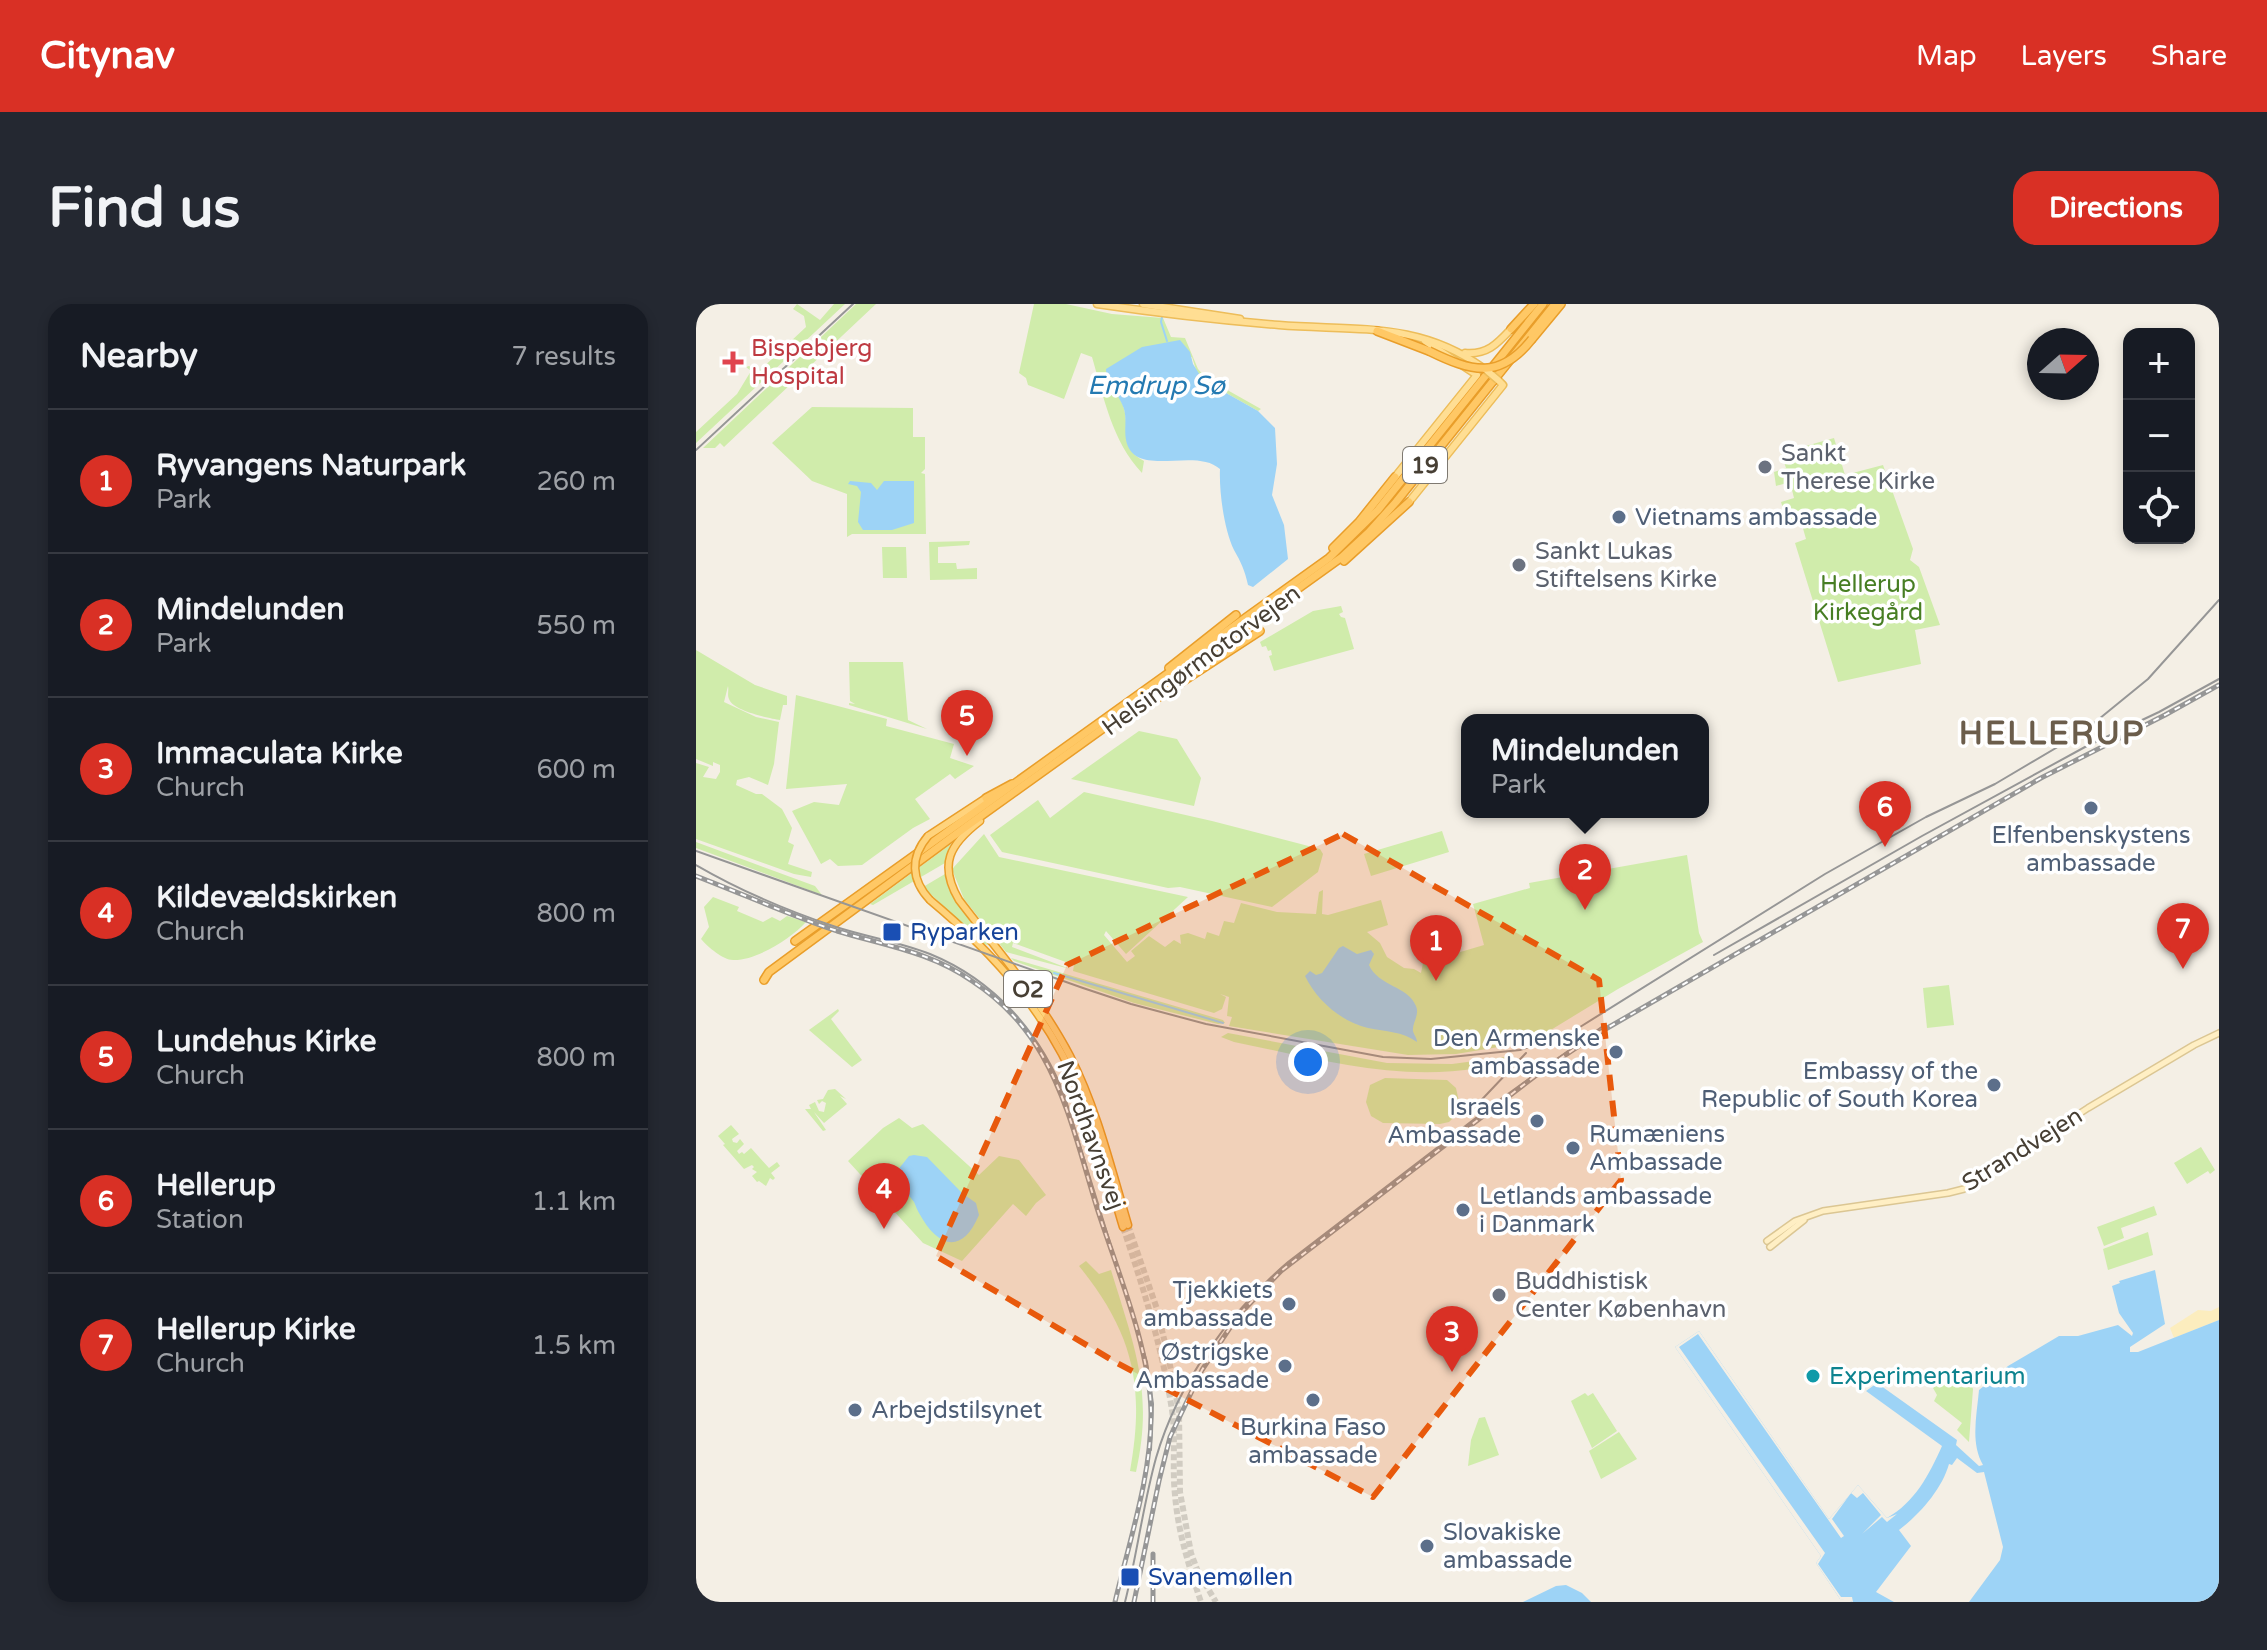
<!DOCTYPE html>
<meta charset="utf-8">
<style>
:root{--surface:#171b24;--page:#242831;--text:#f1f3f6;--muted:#9ea1a6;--line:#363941;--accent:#d93025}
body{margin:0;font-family:"Varela Round",sans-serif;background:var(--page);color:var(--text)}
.controls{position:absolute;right:24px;top:24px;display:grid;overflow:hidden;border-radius:16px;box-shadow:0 4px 12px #0003}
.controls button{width:72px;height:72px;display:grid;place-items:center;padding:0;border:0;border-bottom:2px solid var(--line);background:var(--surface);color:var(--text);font:40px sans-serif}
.compass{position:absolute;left:1331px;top:24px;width:72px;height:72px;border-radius:50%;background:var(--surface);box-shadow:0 4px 12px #0003;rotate:70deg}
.you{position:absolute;left:612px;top:758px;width:28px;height:28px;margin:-20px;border:6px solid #fff;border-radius:50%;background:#1a73e8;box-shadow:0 0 0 12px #1a73e833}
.badge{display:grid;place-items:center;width:52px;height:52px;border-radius:50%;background:var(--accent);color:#fff;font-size:26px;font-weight:700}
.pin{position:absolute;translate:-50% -66px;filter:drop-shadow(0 2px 4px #0008)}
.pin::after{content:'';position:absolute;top:42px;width:28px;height:24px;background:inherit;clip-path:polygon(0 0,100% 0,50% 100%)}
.popup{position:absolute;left:765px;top:410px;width:248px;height:104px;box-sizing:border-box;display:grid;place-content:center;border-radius:16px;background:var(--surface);filter:drop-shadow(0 2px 6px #0005);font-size:26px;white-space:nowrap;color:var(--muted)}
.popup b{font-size:30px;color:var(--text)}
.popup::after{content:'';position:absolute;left:50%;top:100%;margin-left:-16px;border:16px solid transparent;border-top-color:var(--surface)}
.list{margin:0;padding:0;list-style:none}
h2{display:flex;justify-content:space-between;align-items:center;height:104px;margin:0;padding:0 32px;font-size:34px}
h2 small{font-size:26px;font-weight:400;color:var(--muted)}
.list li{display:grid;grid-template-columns:52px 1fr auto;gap:24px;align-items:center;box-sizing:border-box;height:144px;padding:0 32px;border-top:2px solid var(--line)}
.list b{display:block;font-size:30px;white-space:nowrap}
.list p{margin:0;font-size:26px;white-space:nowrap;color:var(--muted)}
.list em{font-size:26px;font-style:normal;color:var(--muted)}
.icon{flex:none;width:44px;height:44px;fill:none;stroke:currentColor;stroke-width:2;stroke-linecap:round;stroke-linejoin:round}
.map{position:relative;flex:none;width:1523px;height:1298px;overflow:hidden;border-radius:24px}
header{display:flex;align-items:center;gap:48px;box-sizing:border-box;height:112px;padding:0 40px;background:var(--accent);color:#fff}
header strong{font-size:38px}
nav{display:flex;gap:44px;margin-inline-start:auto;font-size:28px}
.intro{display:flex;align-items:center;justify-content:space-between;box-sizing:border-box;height:192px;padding:0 48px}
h1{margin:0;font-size:56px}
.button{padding:20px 36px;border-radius:24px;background:var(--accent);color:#fff;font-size:28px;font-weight:700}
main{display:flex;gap:48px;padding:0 48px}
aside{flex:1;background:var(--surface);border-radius:24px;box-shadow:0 4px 12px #0003}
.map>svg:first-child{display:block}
.green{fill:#d0ecab}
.sand{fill:#fcedbe}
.water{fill:#9dd3f6}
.pier{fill:#f4efe5}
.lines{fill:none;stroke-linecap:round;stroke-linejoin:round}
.stream{stroke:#9dd3f6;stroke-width:2}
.trunk-tunnel{stroke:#d1ccc2;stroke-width:6;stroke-dasharray:6 3;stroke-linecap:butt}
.secondary-casing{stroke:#dbc693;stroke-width:8}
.primary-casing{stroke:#edbd5a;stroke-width:9}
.trunk-casing{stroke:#e99e2a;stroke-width:9}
.motorway-casing{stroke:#e99e2a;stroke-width:10}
.secondary{stroke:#ffefc4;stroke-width:5}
.primary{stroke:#ffde93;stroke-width:6}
.trunk{stroke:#ffd37c;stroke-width:6}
.motorway{stroke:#ffc865;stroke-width:7}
.tram{stroke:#969696;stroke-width:2}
.rail-casing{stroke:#969696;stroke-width:5}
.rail{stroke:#fff;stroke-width:2;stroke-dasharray:6;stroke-linecap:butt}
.primary-bridge-casing{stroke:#edbd5a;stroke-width:9;stroke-linecap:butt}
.trunk-bridge-casing{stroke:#e99e2a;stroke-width:9;stroke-linecap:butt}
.motorway-bridge-casing{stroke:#e99e2a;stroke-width:10;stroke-linecap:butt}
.primary-bridge{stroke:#ffde93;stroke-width:6}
.trunk-bridge{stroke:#ffd37c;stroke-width:6}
.motorway-bridge{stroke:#ffc865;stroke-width:7}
.marked{fill:#e8590c;fill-opacity:0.2;stroke:#e8590c;stroke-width:6;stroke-dasharray:16 10;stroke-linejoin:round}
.health-dot{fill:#e0444e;stroke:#fff;stroke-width:3}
.worship-dot{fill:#6b7280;stroke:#fff;stroke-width:3}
.service-dot{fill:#5c6f8a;stroke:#fff;stroke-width:3}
.transit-dot{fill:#1a4fb4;stroke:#fff;stroke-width:3}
.culture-dot{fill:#0f9aa8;stroke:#fff;stroke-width:3}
.labels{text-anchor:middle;stroke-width:7;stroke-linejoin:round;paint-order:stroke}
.shield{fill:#fff;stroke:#7e7971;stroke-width:2}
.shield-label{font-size:22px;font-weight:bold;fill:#473f34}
.health-label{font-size:24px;fill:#be3a42;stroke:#fff;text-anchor:start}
.worship-label{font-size:24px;fill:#5b616d;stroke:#fff;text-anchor:start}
.service-label{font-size:24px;fill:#4e5e75;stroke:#fff;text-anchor:start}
.park-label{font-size:24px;fill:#477e23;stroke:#fff}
.street-label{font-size:24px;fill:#473f34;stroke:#fff}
.transit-label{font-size:24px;fill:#164399;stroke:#fff;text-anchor:start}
.culture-label{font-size:24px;fill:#0d838f;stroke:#fff;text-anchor:start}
.water-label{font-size:26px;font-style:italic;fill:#247ab2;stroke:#fff}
.district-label{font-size:32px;font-weight:bold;letter-spacing:2px;fill:#6b5d4b;stroke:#fff}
</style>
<header>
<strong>Citynav</strong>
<nav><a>Map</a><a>Layers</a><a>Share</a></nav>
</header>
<div class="intro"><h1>Find us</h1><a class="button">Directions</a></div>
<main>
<aside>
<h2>Nearby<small>7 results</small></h2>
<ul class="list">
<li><span class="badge">1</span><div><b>Ryvangens Naturpark</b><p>Park</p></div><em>260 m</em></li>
<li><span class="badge">2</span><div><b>Mindelunden</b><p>Park</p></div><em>550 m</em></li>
<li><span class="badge">3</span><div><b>Immaculata Kirke</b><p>Church</p></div><em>600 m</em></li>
<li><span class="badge">4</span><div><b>Kildevældskirken</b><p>Church</p></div><em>800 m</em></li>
<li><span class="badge">5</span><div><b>Lundehus Kirke</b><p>Church</p></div><em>800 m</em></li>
<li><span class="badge">6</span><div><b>Hellerup</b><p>Station</p></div><em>1.1 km</em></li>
<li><span class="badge">7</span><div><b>Hellerup Kirke</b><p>Church</p></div><em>1.5 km</em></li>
</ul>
</aside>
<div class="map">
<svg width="1523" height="1298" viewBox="0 0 1523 1298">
<rect width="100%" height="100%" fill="#f4efe5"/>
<g class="green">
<path d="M101,0L124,16L138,0H149L0,139V128L41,90L55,67L50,63L53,62L62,68L110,23L108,12L97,5Z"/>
<path d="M160,0H180L28,143L24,139L19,144H7Z"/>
<path d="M338,0H370L416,10L467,14L475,33L489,34L502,65L510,74L565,105L562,107L507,76L501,69L496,53L412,77C417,84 423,92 426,99C436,122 421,143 448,157L446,169C416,137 408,94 396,53L385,49L368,95L332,81L330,74L323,69Z"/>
<path d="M116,103L217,104V133H229V165L225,169L229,170L230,230H156L151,233V190L116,177L76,139Z"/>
<path d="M1138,134L1149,171L1187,161L1217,245L1214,256L1223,263L1244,321L1219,326L1225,360L1142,378L1099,239L1110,235L1104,214L1091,218L1085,198L1098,194L1094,178L1080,182L1078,168L1090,164L1085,149Z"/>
<path d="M274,237L273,241L242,243V259H260L261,265L281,264V275L234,276L233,238Z"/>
<path d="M186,243H210L211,274H187Z"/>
<path d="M645,302L647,308L643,310L645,313L649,314L658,345L578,367L573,352L576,351L575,346L572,347L570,342L566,343L564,338L617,307Z"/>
<path d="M0,346L59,381L91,392V401H87L84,416C73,414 37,407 33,395C31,391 33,386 32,382L28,398L60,413L83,418L78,460L72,481L53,473L41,476L40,481L60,490H66L86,505L96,524L92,538L98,541L92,560L116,568L115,573L98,570L0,535V459L13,463L7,473L20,475L24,468V461L17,458V462L0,455Z"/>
<path d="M153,358H207L212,416L231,425L153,401V399L159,400L154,397Z"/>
<path d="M100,391L191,415L190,422L258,440L254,454L278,462L259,475L254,470L219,495L234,515L217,524L166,561L142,562L134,555L125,560L96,507L118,498L143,501L151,480L90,485Z"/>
<path d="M443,427L481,435L505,474L498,502L375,475Z"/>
<path d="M388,488L516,517L624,545L627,550L622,568L576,603L484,583L472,584L306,548L294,531L342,496L354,514Z"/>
<path d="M746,527L753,548L675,572L668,550Z"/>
<path d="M288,530L303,553L492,593L430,650L410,627L408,631L431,658L439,652L435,647L453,632L469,643L478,636L485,640L484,631L492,629L509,635L511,628L523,632L528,617L538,619L545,599L581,608L620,610L623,588L627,586L626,610L632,611L685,596L692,621L671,628L684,639L691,653L708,664L718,665L725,669L727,659L788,641L777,600L834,584L833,579L991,551L1003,629L1007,638L922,685L840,735L815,741L760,750L712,751L533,722L536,713L531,712L533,693L524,690L530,693L526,705L518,709L377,667L378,661L317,639L316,643L374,665L310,648L268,595L257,568V564Z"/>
<path d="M0,538L119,582L126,591L0,544Z"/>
<path d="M255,540L249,559L177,601L174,600Z"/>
<path d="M249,570L259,594L298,643L288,640L227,583Z"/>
<path d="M17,593L43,603L41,607L67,618L76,613L84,617L91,612L110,618C95,635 59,657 37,656C27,656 12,643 5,635L13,623L8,603Z"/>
<path d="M315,654L527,716L529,719L522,720L438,699L318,657Z"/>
<path d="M1253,681L1258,721L1231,724L1227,684Z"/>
<path d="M142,705L143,707L135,715L166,756L156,763L113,726Z"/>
<path d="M532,729L691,759L756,760L809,753C802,762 793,762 782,764C700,778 618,754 538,738L525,733Z"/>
<path d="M689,774L751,776L760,784L763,798L760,811L753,818L744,820L687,819L675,812L670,798L674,781Z"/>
<path d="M139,785L150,795L144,792L151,800L128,819L118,808L130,826L127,827L109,805H115L113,801L119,798L123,807L128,808L130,799L126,797L123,800L121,796L127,795L132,786Z"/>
<path d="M203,814L216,824L227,820L283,871L303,852L323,856L350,891L340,899L330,912L317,900L266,957L227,939L152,857L187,824Z"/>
<path d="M35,821L43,830L36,835L37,838L41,839L44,835L48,840L41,847L43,850L46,848L48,850L55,844L73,864L81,858L84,862L75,869L79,874L77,876L74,874L70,882L63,877L61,878L56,872L61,868L56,865L58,863L56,861L48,865L27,841L29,840L22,832Z"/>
<path d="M1505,843L1519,866L1514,870L1512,867L1491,880L1478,859Z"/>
<path d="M1458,902L1461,911L1425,924L1428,934L1408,942L1401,923Z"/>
<path d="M1452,928L1457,951L1412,966L1407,945Z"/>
<path d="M390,957L403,970L415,966C438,1042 458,1087 440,1168L434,1167C449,1083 438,1030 383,962Z"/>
<path d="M1269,1065L1277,1085L1273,1138L1261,1126L1266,1119L1238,1097L1241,1091L1237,1084L1241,1081L1265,1079L1264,1074L1256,1075L1255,1067Z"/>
<path d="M889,1089L892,1092L897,1089L921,1127L896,1144L875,1097Z"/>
<path d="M789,1113L803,1151L772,1162L775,1136L783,1114Z"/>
<path d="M923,1128L941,1155L905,1175L893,1147Z"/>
</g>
<path class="sand" d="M1523,1003V1016L1478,1034L1474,1024L1502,1006L1515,1007Z"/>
<g class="water">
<path d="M484,36L494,48L497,60L507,76L562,107L579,124L581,160L576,191L588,221L592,255L557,283L552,281C549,267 545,258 538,246C528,225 523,188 524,165C499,142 438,176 430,136C428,126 431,116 428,105C424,91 410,80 410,65L446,43Z"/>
<path d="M154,177L175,179L181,186L188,177H218V219L196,226H167L162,218L165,188L161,182L152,180Z"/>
<path d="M647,642L661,650L675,646L678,650L673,661C682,682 712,682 720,702C724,711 716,719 717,727C718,731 721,734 721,738C706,727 690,728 672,724C646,718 621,697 609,672L614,667L620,671L626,669L643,644Z"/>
<path d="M218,851L231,853L266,889L280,899L283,911C266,951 242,944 223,909C221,906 220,902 218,898C211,887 200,882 201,867L213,852Z"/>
<path d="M1459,966L1469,1020L1434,1043V1048H1442L1523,1016V1298H1273L1304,1256L1307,1243L1288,1168L1281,1169L1261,1154L1256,1161L1253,1160C1246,1185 1224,1210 1203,1226L1215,1242L1180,1288L1198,1298H1155L1154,1296L1144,1295L1120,1259L1125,1252L979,1043L1003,1027L1133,1215L1162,1181L1191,1214C1219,1198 1233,1171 1246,1142L1170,1087L1181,1079L1261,1136L1260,1141L1283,1162L1287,1161C1274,1139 1281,1110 1283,1086L1312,1062L1363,1032H1382L1422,1021L1436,1032L1437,1029L1423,1009L1416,982L1424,979L1423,977Z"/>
<path d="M870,1281L886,1289L895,1298H827L860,1282Z"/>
</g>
<path class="pier" d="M1003,1027L1133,1215L1162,1181L1191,1214L1201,1210L1191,1218L1186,1213L1166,1230L1185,1211L1167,1189L1161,1194L1155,1189L1136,1215L1148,1232L1145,1234L1002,1030L983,1043L1129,1249L1122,1260L1145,1293H1156L1157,1298L1144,1295L1120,1259L1125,1252L979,1043Z"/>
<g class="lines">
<g class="stream">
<path d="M466,13L465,18L471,37"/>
<path d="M358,669L527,719"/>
</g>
<g class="trunk-tunnel">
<path d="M432,921L461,1005L473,1056L483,1108L484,1188L495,1249L502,1268L520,1298"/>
<path d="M427,923C447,983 466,1043 476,1106C480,1134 476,1163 479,1191C482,1228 493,1263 505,1298"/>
</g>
<g class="secondary-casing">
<g id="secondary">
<path d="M1071,937L1099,917L1127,907L1252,889L1268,885L1392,804L1498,741L1523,729"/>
<path d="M1074,943L1108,916"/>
</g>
</g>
<g class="primary-casing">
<g id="primary">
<path d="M401,0C461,9 522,16 583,21C658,27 723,17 787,64"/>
<path d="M447,0L544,15"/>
<path d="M769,49C791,51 801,40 815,25"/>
<path d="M699,173L781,71L729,37"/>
<path d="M713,198L807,81L802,76"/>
</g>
</g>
<g class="trunk-casing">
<g id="trunk">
<path d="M284,517C254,540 242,560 263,596C302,647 344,695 374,752C401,805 415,864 432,921"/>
<path d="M232,532L290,494"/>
<path d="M234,596C300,651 354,712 386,793C403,835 414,880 427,923"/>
</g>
</g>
<g class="motorway-casing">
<g id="motorway">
<path d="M815,25L838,0"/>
<path d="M681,27L733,47"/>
<path d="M836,35L865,0"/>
<path d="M637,244L663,218L699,173"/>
<path d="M648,257L713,198"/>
<path d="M473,364L540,311"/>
<path d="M429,415L564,327"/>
<path d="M290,494L316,480"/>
<path d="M99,637L633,254L682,206L847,0"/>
<path d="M68,676L73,668L271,522L646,253L673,228L700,198L859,0"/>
</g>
</g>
<use href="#secondary" class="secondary"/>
<use href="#primary" class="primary"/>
<use href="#trunk" class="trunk"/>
<use href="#motorway" class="motorway"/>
<g class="tram">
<path d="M0,146L157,0"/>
<path d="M0,547L387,684L435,700L510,720L687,753L735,755L824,746L876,728L1129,570L1230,513L1299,480L1387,428L1452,375L1523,296"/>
<path d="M0,561C43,586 92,607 140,623C171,633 204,638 234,650C298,676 345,729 369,793L451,1058L457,1100L455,1146"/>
<path d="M1018,651L1226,532L1389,443L1463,408L1523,375"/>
<path d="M775,807L830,749"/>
<path d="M429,1298C441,1251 447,1201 460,1154C482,1078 533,1009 592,958L798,800L907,722"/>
</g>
<g class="rail-casing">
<g id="rail">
<path d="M0,572C47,590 93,611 141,627C187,641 235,648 276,677C305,696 329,721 346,751C373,798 385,853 401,904C421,966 454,1044 455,1108C456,1170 433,1238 419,1298"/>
<path d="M438,1298L463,1177L474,1133L506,1066L541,1013L585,967L847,766L901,730L1345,474L1469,411L1523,381"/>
<path d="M457,1298V1250"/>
</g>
</g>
<use href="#rail" class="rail"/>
<g class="primary-bridge-casing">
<path id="primary-bridge" d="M789,65L802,76"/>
</g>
<g class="trunk-bridge-casing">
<path id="trunk-bridge" d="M232,532C214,553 215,576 234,596"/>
</g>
<g class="motorway-bridge-casing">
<path id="motorway-bridge" d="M733,47C776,68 804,76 836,35"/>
</g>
<use href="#primary-bridge" class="primary-bridge"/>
<use href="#trunk-bridge" class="trunk-bridge"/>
<use href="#motorway-bridge" class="motorway-bridge"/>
</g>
<path class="marked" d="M647,530L903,676L925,876L677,1193L421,1059L240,952L371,661Z"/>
<path class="health-dot" d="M33 46h8v8h8v8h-8v8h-8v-8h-8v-8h8z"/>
<g class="worship-dot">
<circle cx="1069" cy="163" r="8"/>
<circle cx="823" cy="261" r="8"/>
<circle cx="803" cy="991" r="8"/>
</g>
<g class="service-dot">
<circle cx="923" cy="213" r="8"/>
<circle cx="1395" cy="504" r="8"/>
<circle cx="920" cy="748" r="8"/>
<circle cx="1298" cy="781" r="8"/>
<circle cx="841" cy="817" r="8"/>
<circle cx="877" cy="844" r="8"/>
<circle cx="767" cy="906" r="8"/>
<circle cx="593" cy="1000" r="8"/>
<circle cx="589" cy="1062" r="8"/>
<circle cx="617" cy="1096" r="8"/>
<circle cx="159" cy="1106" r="8"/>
<circle cx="731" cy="1242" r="8"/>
</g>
<g class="transit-dot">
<rect x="186" y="618" width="20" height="20" rx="4"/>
<rect x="424" y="1263" width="20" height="20" rx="4"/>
</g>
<circle class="culture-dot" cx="1117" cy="1072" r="8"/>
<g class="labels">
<g class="shield">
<rect x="707" y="143" width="44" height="36" rx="6"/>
<rect x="308" y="667" width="48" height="36" rx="6"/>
</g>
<g class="shield-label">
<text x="729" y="169">19</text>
<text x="332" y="693">O2</text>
</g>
<g class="health-label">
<text x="55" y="52">Bispebjerg<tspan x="55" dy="28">Hospital</tspan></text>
</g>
<g class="worship-label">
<text x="1085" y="157">Sankt<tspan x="1085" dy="28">Therese Kirke</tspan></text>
<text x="839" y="255">Sankt Lukas<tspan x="839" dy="28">Stiftelsens Kirke</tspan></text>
<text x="819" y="985">Buddhistisk<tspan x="819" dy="28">Center København</tspan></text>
</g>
<g class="service-label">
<text x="939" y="221">Vietnams ambassade</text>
<text x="1395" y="539" text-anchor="middle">Elfenbenskystens<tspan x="1395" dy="28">ambassade</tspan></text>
<text x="904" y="742" text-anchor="end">Den Armenske<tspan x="904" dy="28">ambassade</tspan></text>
<text x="1282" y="775" text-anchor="end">Embassy of the<tspan x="1282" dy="28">Republic of South Korea</tspan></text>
<text x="825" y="811" text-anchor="end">Israels<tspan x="825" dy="28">Ambassade</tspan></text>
<text x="893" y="838">Rumæniens<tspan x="893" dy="28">Ambassade</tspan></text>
<text x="783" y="900">Letlands ambassade<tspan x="783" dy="28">i Danmark</tspan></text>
<text x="577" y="994" text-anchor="end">Tjekkiets<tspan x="577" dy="28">ambassade</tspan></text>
<text x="573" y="1056" text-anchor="end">Østrigske<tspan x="573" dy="28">Ambassade</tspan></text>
<text x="175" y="1114">Arbejdstilsynet</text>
<text x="617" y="1131" text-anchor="middle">Burkina Faso<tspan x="617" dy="28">ambassade</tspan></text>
<text x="747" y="1236">Slovakiske<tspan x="747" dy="28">ambassade</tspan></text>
</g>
<g class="park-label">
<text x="1172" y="288">Hellerup<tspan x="1172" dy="28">Kirkegård</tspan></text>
</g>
<g class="street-label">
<text transform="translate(505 356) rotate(-36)" y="8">Helsingørmotorvejen</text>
<text transform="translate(395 831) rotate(70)" y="8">Nordhavnsvej</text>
<text transform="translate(1326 845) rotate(-32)" y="8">Strandvejen</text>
</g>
<g class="transit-label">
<text x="214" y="636">Ryparken</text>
<text x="452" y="1281">Svanemøllen</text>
</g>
<g class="culture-label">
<text x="1133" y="1080">Experimentarium</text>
</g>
<g class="water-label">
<text x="460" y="90">Emdrup Sø</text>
</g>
<g class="district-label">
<text x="1356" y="440">HELLERUP</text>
</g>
</g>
</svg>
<div class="controls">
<button>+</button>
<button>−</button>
<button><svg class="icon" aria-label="locate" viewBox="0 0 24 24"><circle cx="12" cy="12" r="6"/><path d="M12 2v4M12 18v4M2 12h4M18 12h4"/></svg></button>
</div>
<svg class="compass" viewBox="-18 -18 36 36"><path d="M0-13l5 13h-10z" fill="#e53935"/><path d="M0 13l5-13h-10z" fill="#9ea1a6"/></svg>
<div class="you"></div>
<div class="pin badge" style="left:740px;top:677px">1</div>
<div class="pin badge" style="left:889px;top:606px">2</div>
<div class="popup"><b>Mindelunden</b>Park</div>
<div class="pin badge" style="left:756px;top:1068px">3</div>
<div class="pin badge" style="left:188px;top:925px">4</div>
<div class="pin badge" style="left:271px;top:452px">5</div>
<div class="pin badge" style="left:1189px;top:543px">6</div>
<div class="pin badge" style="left:1487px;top:665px">7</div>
</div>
</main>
